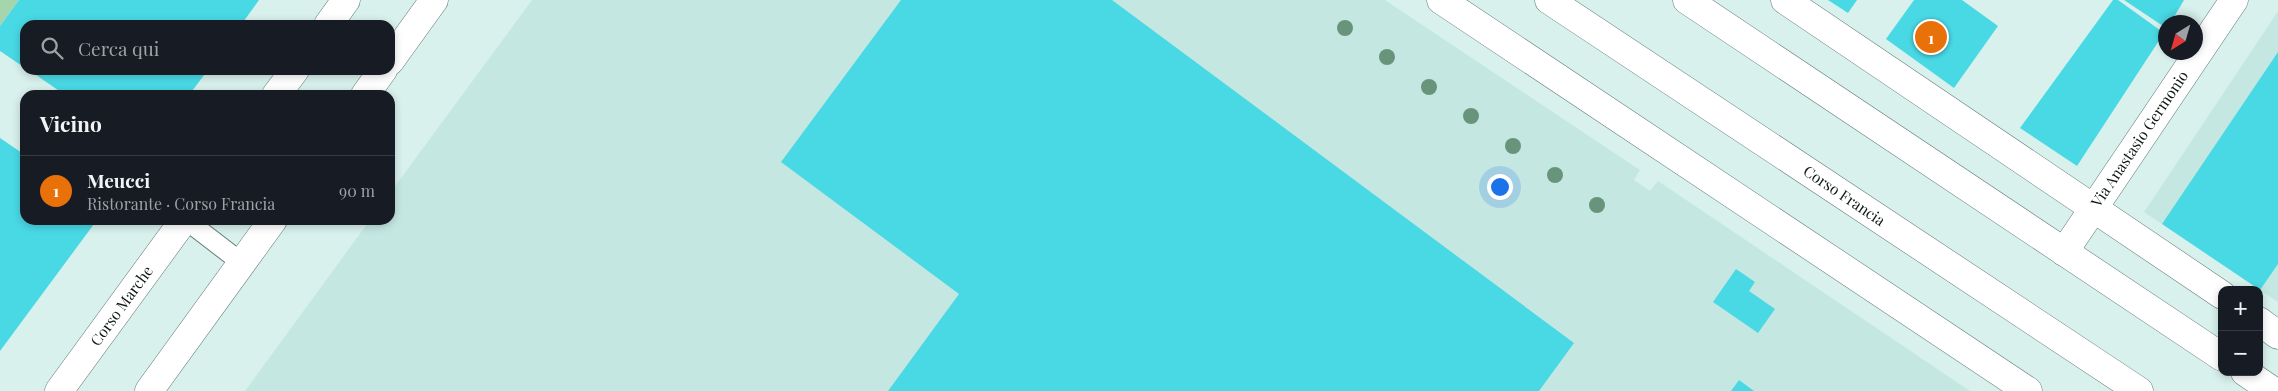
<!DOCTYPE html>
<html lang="it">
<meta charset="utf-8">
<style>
:root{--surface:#171b24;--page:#20242c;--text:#f1f3f6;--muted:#9ea1a6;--line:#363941;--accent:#636ee6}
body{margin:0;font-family:"Playfair Display",serif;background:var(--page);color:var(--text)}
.controls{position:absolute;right:15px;bottom:15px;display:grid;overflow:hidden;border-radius:10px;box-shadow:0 2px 8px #0003}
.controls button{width:45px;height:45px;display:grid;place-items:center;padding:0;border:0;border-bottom:1px solid var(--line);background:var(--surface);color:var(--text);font:25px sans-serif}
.compass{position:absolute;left:2158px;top:15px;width:45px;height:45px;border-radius:50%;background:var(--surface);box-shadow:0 2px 8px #0003;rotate:217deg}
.you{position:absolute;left:1499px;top:186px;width:18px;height:18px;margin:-12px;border:4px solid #fff;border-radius:50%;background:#1a73e8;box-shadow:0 0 0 8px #1a73e833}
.badge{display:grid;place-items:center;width:32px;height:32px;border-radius:50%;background:var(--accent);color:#fff;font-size:16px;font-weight:700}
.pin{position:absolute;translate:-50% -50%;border:2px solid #fff;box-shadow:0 1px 5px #0006}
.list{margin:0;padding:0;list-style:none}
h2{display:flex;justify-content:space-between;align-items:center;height:65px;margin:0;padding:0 20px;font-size:21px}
h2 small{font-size:16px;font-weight:400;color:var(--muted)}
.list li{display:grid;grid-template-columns:32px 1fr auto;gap:15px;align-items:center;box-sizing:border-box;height:70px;padding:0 20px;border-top:1px solid var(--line)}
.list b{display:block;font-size:19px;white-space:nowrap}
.list p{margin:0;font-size:16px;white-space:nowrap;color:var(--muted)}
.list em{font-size:16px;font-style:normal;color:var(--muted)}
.icon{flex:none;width:28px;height:28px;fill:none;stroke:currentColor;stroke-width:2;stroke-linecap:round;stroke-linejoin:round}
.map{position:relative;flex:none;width:2278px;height:391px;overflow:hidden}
.search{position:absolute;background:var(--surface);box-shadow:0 2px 8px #0003;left:20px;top:20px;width:375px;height:55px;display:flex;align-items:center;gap:12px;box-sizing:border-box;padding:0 18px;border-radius:15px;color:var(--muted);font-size:19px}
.panel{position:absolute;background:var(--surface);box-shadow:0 2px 8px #0003;left:20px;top:90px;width:375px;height:135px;border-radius:15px}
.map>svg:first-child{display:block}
.built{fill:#c5e7e2}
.green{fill:#a5d5ac}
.building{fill:#48d9e5}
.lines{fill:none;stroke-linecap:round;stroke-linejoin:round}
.lane-casing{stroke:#647b77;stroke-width:21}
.street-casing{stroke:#647b77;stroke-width:29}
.primary-casing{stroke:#647b77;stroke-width:29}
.lane{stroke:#fff;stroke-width:19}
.street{stroke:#fff;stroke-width:28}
.primary{stroke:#fff;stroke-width:28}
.tree{fill:#68947c}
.labels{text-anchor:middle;stroke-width:5;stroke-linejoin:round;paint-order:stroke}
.street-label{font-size:15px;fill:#0c1513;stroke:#fff}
</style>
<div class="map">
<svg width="2278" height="391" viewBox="0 0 2278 391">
<rect width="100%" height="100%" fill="#d8f1ed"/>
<g class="built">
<path d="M532,0H1385L1640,170L1634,180L1643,186L1650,191L1658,181L1970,391H245L370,220H390V193Z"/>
<path d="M2278,11V302L2144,212Z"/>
</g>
<path class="green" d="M0,0H19L0,26Z"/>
<g class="building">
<path d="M19,0H259L241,25H25V68L0,51V26Z"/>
<path d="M901,0H1112L1574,343L1539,391H888L959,294L781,162Z"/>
<path d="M1828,0H1857L1848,13Z"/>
<path d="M1914,0H1962L1998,26L1954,88L1886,39Z"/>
<path d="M2113,0H2118L2164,33L2077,166L2020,128Z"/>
<path d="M2124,0H2184L2171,22H2166V28Z"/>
<path d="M2278,52V264L2260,290L2162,224Z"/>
<path d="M29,70H208L189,95H65Z"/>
<path d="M0,138L25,155V220H97L0,351Z"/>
<path d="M1736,269L1755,282L1749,291L1775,309L1758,333L1713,302Z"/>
<path d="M1739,380L1754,391H1731Z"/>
</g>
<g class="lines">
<g class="lane-casing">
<path id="lane" d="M186,220L242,263"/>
</g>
<g class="street-casing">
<g id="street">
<path d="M1441,0L2028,391"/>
<path d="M1785,0L2222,295"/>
<path d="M2064,252L2234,0"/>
<path d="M2259,321L2278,335"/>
</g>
</g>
<g class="primary-casing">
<g id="primary">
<path d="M1549,0L2139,391"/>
<path d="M1687,0L2222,357"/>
<path d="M328,25L346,0"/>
<path d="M390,61L434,0"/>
<path d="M276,95L295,70"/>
<path d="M365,95L383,70"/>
<path d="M2245,372L2273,391"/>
<path d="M59,391L184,220"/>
<path d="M149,391L273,220"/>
</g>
</g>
<use href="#lane" class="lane"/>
<use href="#street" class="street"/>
<use href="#primary" class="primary"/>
</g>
<g class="tree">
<circle cx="1345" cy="28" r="8"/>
<circle cx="1387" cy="57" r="8"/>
<circle cx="1429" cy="87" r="8"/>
<circle cx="1471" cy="116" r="8"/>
<circle cx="1513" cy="146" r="8"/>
<circle cx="1555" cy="175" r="8"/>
<circle cx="1597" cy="205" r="8"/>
</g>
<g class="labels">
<g class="street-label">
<text transform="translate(2140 139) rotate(-56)" y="5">Via Anastasio Germonio</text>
<text transform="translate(1844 196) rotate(34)" y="5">Corso Francia</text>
<text transform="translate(122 306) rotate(-54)" y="5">Corso Marche</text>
</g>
</g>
</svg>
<div class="controls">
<button>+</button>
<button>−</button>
</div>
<svg class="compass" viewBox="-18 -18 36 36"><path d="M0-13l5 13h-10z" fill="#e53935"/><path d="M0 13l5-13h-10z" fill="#9ea1a6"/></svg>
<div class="you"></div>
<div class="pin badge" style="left:1931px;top:37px;background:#e8710a">1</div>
<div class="search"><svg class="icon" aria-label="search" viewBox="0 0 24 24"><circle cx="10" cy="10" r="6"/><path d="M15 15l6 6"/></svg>Cerca qui</div>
<section class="panel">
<h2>Vicino<small></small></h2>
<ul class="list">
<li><span class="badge" style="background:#e8710a">1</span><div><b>Meucci</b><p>Ristorante · Corso Francia</p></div><em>90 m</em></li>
</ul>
</section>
</div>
